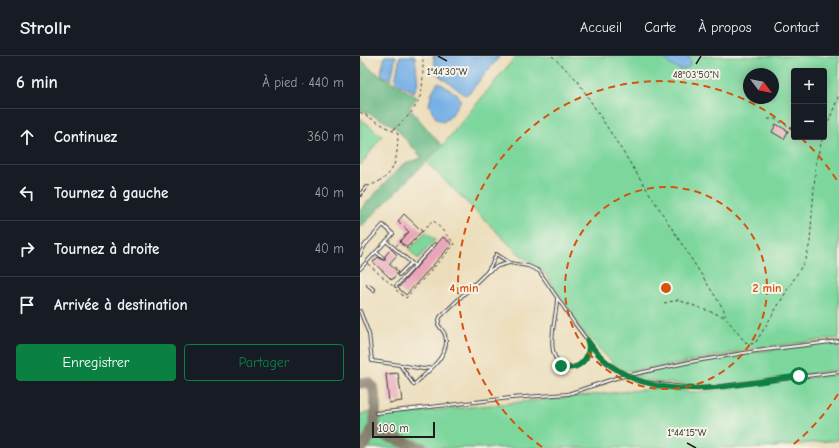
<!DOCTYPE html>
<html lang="fr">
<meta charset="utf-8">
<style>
:root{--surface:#171b24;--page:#20242c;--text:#f1f3f6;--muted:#9ea1a6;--line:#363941;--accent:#0b8043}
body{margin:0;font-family:"Comic Neue",sans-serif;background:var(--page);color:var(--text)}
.controls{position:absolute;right:12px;top:12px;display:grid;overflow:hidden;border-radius:4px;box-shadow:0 2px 10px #0003}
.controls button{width:36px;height:36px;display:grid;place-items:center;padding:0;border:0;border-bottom:1px solid var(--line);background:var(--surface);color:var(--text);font:20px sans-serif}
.compass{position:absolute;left:383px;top:12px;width:36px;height:36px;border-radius:50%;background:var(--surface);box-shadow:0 2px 10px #0003;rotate:122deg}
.scale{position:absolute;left:12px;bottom:10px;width:63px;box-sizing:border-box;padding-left:4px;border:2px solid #1c1c1c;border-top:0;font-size:11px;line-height:14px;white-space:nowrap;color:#1c1c1c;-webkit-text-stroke:3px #f7f3e8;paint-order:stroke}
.stop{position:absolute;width:12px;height:12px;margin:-9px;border:3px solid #0b8043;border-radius:50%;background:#fff}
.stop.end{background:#0b8043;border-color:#fff;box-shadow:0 1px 4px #0008}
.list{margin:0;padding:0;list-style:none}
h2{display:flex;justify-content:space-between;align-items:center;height:52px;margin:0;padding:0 16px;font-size:17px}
h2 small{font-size:13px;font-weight:400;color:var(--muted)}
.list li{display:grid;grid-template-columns:26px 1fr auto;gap:12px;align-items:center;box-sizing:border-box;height:56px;padding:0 16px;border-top:1px solid var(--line)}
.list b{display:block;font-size:15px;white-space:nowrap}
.list em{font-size:13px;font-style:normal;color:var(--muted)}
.actions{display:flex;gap:8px;padding:12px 16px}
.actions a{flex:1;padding:9px 0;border:1px solid var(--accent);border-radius:4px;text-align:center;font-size:14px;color:var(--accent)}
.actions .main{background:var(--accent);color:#fff}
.icon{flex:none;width:22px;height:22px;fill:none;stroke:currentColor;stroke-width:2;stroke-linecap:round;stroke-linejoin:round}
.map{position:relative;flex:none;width:479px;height:392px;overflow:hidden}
header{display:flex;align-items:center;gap:24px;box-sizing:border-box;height:56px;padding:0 20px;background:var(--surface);border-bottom:1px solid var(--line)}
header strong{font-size:19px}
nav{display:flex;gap:22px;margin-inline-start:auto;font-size:14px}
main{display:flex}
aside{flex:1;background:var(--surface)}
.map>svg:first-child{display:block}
.green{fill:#7dd79d;stroke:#4c7a5c;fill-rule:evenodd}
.forest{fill:#66b884;stroke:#416a50}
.water{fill:#74b0e6;stroke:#486681}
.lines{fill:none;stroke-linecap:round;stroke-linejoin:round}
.taxiway{stroke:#847c6b;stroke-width:11}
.building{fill:#e9a5ba}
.lane-casing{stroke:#3b3934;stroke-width:4}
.path{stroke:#3b3934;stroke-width:1;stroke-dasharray:3 3;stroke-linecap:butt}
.lane{stroke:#fff;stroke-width:2}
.route{stroke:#0b8043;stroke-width:5}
.ticks{fill:none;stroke:#1c1c1c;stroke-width:1.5}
.ring{fill:none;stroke:#d4530e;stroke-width:2;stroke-dasharray:7 5}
.ticks-label{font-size:10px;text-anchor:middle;fill:#1c1c1c;stroke:#f7f3e8;stroke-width:4;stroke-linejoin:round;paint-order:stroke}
.centre{fill:#d4530e;stroke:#f7f3e8;stroke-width:2}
.ring-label{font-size:12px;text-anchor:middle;font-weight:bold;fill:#d4530e;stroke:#f7f3e8;stroke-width:4;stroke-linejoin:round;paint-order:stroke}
</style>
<header>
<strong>Strollr</strong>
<nav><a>Accueil</a><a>Carte</a><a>À propos</a><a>Contact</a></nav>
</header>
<main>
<aside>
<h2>6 min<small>À pied · 440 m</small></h2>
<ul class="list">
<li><svg class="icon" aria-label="ahead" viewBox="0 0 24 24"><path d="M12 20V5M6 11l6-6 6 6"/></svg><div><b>Continuez</b></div><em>360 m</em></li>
<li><svg class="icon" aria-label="left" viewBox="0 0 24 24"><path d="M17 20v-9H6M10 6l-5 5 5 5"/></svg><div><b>Tournez à gauche</b></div><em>40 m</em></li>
<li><svg class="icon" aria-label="right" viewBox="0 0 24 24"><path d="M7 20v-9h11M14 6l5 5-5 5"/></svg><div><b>Tournez à droite</b></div><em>40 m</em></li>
<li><svg class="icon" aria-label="arrive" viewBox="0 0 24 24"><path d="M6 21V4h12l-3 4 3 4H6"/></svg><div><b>Arrivée à destination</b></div></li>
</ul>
<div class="actions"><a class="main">Enregistrer</a><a>Partager</a></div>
</aside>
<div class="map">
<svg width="479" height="392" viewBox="0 0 479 392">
<rect width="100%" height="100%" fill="#f7f3e8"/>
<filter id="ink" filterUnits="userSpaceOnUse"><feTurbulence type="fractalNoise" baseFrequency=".025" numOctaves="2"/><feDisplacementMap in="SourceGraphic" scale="8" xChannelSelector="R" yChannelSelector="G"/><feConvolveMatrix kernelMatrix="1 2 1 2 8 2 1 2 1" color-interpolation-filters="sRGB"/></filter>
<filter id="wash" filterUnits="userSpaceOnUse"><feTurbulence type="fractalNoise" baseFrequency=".012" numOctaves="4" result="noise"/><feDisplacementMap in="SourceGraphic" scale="16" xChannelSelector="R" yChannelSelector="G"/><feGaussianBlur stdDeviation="0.9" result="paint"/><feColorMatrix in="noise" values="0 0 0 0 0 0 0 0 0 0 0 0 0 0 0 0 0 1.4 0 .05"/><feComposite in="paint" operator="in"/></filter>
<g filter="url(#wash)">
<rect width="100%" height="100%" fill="#ecddba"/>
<g class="green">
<path d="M156,0H479V282L391,293L302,311L264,315L252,306L222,275L185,217L158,197L66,106L82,90ZM434,15H464V81H434ZM389,18H413V42H389Z"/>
<path d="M0,62L22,80L0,110Z"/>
<path d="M66,176L75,184L58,203L49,194Z"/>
<path d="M479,285V314L360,330H339L287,325L271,319L378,298Z"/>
<path d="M479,318V384L403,392H7L19,369L20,360L301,332L333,336L348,335L408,326Z"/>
<path d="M12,356L10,370L0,389V358Z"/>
</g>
<path class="forest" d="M0,2L12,14L57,41L49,52L82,90L0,172V154L43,108L62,102L34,70L0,53Z"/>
<g class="water">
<path d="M25,0H36L31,23L23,20L21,16Z"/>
<path d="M40,0H55L58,27L54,36L35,26Z"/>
<path d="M73,0H140L110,36L105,39L77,18Z"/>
<path d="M302,0H328L331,6L328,12L321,14L310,9Z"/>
<path d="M78,26L97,38L101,44L91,60L83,66L76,62L69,49L72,36Z"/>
</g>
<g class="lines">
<g class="taxiway">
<path d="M0,327H9C15,332 14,337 15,344C17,362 14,378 2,392"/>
<path d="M14,369L16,377L63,392"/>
</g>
</g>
<g id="blocks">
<g class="building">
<path d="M416,68L428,75L424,83L412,76Z"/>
<path d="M44,158L62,175L47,191L40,186L49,176L38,165Z"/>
<path d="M83,181L92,188L46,239L38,232Z"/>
<path d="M31,193L37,199L29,208L38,216L32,224L13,206L18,201L22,204H25V200Z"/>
<path d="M38,317L42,345L29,347L26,318Z"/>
</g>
</g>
</g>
<g filter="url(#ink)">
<use href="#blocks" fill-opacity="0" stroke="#3b3934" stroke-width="1"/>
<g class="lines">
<g class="lane-casing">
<g id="lane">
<path d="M0,139L6,131"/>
<path d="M26,185L55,210"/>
<path d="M16,196L23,202"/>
<path d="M0,199L5,189L23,169L33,178L0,213"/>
<path d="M127,216L133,206L136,198L150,207L168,210L179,215L215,268L238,298L250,310L277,325L338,333L479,316"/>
<path d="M39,219L51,207"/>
<path d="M8,229L14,234"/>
<path d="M36,230L75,188"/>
<path d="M197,243C197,262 182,301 205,311C219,313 231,303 229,289"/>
<path d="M0,255L9,278L12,305L40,309L54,329C65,317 92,299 85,279C84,275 80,272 78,268L80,261L127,216L138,210L149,207"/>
<path d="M41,309L63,313L70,312"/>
<path d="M16,357L151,342L208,338L256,322L330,306L396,295L479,285"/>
</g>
</g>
<g class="path">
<path d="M192,0L217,24L364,254L365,260"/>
<path d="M0,56L38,78C37,105 36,121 8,130"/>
<path d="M408,63H415L434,73"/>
<path d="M33,74C64,48 63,38 63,0"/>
<path d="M464,77L479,39"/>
<path d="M36,190L48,176"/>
<path d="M30,207L39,215"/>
<path d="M8,208L33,230"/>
<path d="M36,234L46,242L95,188L73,164L47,193L39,186"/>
<path d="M304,247L318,244L365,261L385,286L392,288L396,286L446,203L450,186L456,105L463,81"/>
</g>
<use href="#lane" class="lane"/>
</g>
</g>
<g class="lines" filter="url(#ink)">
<path class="route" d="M201,310C218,318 233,300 227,284C276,356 367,329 439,320"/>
</g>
<path class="ticks" d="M78,0L87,5M336,8L341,0M327,387L336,392"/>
<g class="ring">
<circle cx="306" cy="232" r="101"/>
<path d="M478 338A202 202 0 0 1 430 391M182 391A202 202 0 1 1 433 75M441 82A202 202 0 0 1 478 126"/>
</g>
<g class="ticks-label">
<text x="87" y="19">1°44'30"W</text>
<text x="336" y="22">48°03'50"N</text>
<text x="327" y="380">1°44'15"W</text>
</g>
<circle cx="306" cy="232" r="6" class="centre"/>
<g class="ring-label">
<text x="407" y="236">2 min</text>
<text x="104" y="236">4 min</text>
</g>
</svg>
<div class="controls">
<button>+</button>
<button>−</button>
</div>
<svg class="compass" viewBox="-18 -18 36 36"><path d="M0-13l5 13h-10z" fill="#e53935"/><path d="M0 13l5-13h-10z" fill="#9ea1a6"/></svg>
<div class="scale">100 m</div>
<div class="stop" style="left:439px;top:320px"></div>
<div class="stop end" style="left:201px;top:310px"></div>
</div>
</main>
